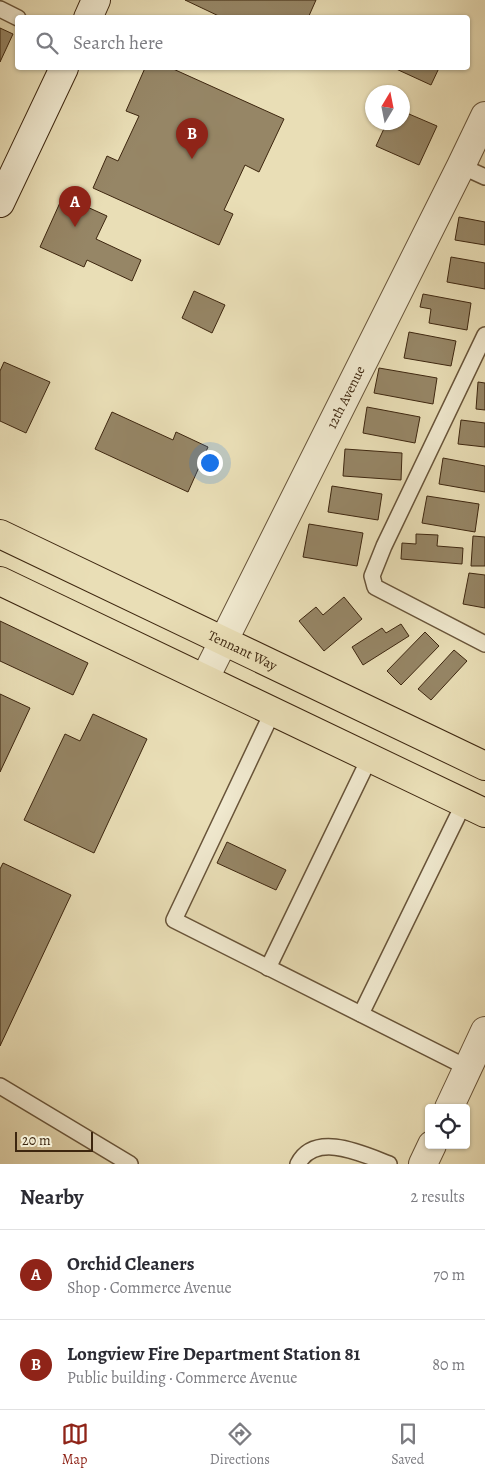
<!DOCTYPE html>
<meta charset="utf-8">
<style>
:root{--surface:#fff;--page:#f2f2f3;--text:#2b2b33;--muted:#7c7c81;--line:#e1e1e2;--accent:#8f2418}
body{margin:0;font-family:Alegreya,serif;background:var(--page);color:var(--text)}
.controls{position:absolute;right:15px;bottom:15px;display:grid;overflow:hidden;border-radius:5px;box-shadow:0 1px 4px #0004}
.controls button{width:45px;height:45px;display:grid;place-items:center;padding:0;border:0;border-bottom:1px solid var(--line);background:var(--surface);color:var(--text);font:25px sans-serif}
.compass{position:absolute;left:365px;top:85px;width:45px;height:45px;border-radius:50%;background:var(--surface);box-shadow:0 1px 4px #0004;rotate:10deg}
.scale{position:absolute;left:15px;bottom:12px;width:78px;box-sizing:border-box;padding-left:5px;border:2px solid #3d260f;border-top:0;font-size:14px;line-height:18px;white-space:nowrap;color:#3d260f;-webkit-text-stroke:4px #f1ead0;paint-order:stroke}
.you{position:absolute;left:209px;top:462px;width:18px;height:18px;margin:-12px;border:4px solid #fff;border-radius:50%;background:#1a73e8;box-shadow:0 0 0 8px #1a73e833}
.badge{display:grid;place-items:center;width:32px;height:32px;border-radius:50%;background:var(--accent);color:#fff;font-size:16px;font-weight:700}
.pin{position:absolute;translate:-50% -41px;filter:drop-shadow(0 1px 2px #0008)}
.pin::after{content:'';position:absolute;top:26px;width:18px;height:15px;background:inherit;clip-path:polygon(0 0,100% 0,50% 100%)}
.list{margin:0;padding:0;list-style:none}
h2{display:flex;justify-content:space-between;align-items:center;height:65px;margin:0;padding:0 20px;font-size:21px}
h2 small{font-size:16px;font-weight:400;color:var(--muted)}
.list li{display:grid;grid-template-columns:32px 1fr auto;gap:15px;align-items:center;box-sizing:border-box;height:90px;padding:0 20px;border-top:1px solid var(--line)}
.list b{display:block;font-size:19px;white-space:nowrap}
.list p{margin:0;font-size:16px;white-space:nowrap;color:var(--muted)}
.list em{font-size:16px;font-style:normal;color:var(--muted)}
.icon{flex:none;width:28px;height:28px;fill:none;stroke:currentColor;stroke-width:2;stroke-linecap:round;stroke-linejoin:round}
.map{position:relative;flex:none;width:485px;height:1164px;overflow:hidden}
.search{position:absolute;background:var(--surface);box-shadow:0 1px 4px #0004;left:15px;right:15px;top:15px;height:55px;display:flex;align-items:center;gap:12px;box-sizing:border-box;padding:0 18px;border-radius:5px;color:var(--muted);font-size:19px}
.sheet{height:245px;background:var(--surface)}
nav{display:flex;justify-content:space-around;align-items:center;box-sizing:border-box;height:70px;border-top:1px solid var(--line);background:var(--surface);font-size:14px;color:var(--muted)}
nav a{display:grid;justify-items:center;gap:2px}
nav .on{color:var(--accent)}
.map>svg:first-child{display:block}
.building{fill:#968666;stroke:#3d260f}
.lines{fill:none;stroke-linecap:round;stroke-linejoin:round}
.service-casing{stroke:#685439;stroke-width:18}
.tertiary-casing{stroke:#685439;stroke-width:30}
.secondary-casing{stroke:#3d260f;stroke-width:30}
.primary-casing{stroke:#3d260f;stroke-width:30}
.service{stroke:#f1ead0;stroke-width:15}
.tertiary{stroke:#f1ead0;stroke-width:28}
.secondary{stroke:#f1ead0;stroke-width:28}
.primary{stroke:#e9deb6;stroke-width:28}
.labels{text-anchor:middle;stroke-width:4;stroke-linejoin:round;paint-order:stroke}
.street-label{font-size:14px;fill:#3d260f;stroke:#f1ead0}
</style>
<div class="map">
<svg width="485" height="1164" viewBox="0 0 485 1164">
<rect width="100%" height="100%" fill="#e9deb6"/>
<filter id="stains"><feTurbulence type="fractalNoise" baseFrequency=".004" numOctaves="4"/><feColorMatrix values="0 0 0 0 .2 0 0 0 0 .09 0 0 0 0 .02 0 0 0 .5 -.17"/></filter>
<radialGradient id="worn" r=".72"><stop offset=".6" stop-color="#630" stop-opacity="0"/><stop offset="1" stop-color="#630" stop-opacity=".3"/></radialGradient>
<g class="building">
<path d="M185,0H316L308,18H223Z"/>
<path d="M0,28L13,34L0,62Z"/>
<path d="M145,68H171L284,119L259,172L245,165L224,210L233,214L219,245L93,188L107,156L118,161L139,116L126,111Z"/>
<path d="M394,68H439L431,85Z"/>
<path d="M402,111L437,126L419,165L376,146L387,122H402Z"/>
<path d="M63,196L107,216L96,239L141,260L132,281L87,260L84,267L40,247Z"/>
<path d="M459,217L485,222V245L455,240Z"/>
<path d="M451,257L485,263V289L447,282Z"/>
<path d="M194,291L225,305L212,333L182,318Z"/>
<path d="M423,294L471,303L467,330L429,323L431,309L420,307Z"/>
<path d="M409,332L456,341L451,366L404,358Z"/>
<path d="M4,362L50,382L26,433L0,421V371Z"/>
<path d="M379,368L437,378L433,404L374,393Z"/>
<path d="M478,382L485,383V410L476,409Z"/>
<path d="M367,407L420,417L415,443L363,433Z"/>
<path d="M112,412L173,440L176,432L208,447L188,492L95,449Z"/>
<path d="M461,420L485,423V447L458,444Z"/>
<path d="M345,449L402,453L401,480L343,476Z"/>
<path d="M443,458L485,466V492L439,484Z"/>
<path d="M332,486L382,494L378,520L328,512Z"/>
<path d="M427,496L479,504L475,532L422,523Z"/>
<path d="M309,524L363,533L357,566L303,557Z"/>
<path d="M416,534L438,535L437,546L463,548L462,564L401,559L402,543L416,544Z"/>
<path d="M473,536L485,537V566H471Z"/>
<path d="M469,573L485,575V608L463,604Z"/>
<path d="M344,597L362,619L324,651L299,621L316,607L323,615Z"/>
<path d="M0,621L88,663L73,695L0,661Z"/>
<path d="M401,624L409,636L363,665L352,647L382,628L386,633Z"/>
<path d="M425,632L439,646L401,685L387,671Z"/>
<path d="M454,650L467,661L431,700L418,689Z"/>
<path d="M0,694L30,708L0,772Z"/>
<path d="M93,714L147,739L94,853L24,820L65,734L80,741Z"/>
<path d="M227,842L286,870L276,890L217,863Z"/>
<path d="M3,863L71,895L0,1046V869Z"/>
</g>
<g class="lines">
<g class="service-casing">
<g id="service">
<path d="M0,9L18,18"/>
<path d="M461,166L485,177"/>
<path d="M485,335L384,546L372,576L375,587L485,644"/>
<path d="M273,711L174,920L468,1068"/>
<path d="M268,968L370,757"/>
<path d="M361,1014L464,803"/>
<path d="M0,1086L130,1164"/>
<path d="M298,1164C315,1131 363,1154 389,1164"/>
</g>
</g>
<g class="tertiary-casing">
<g id="tertiary">
<path id="s1" d="M205,678L461,166L485,116"/>
<path d="M449,1108L485,1031"/>
<path d="M423,1164L432,1145"/>
</g>
</g>
<g class="secondary-casing">
<g id="secondary">
<path d="M88,18L96,0"/>
<path d="M0,203L64,68"/>
</g>
</g>
<g class="primary-casing">
<g id="primary">
<path id="s2" d="M0,534L485,766"/>
<path d="M0,581L485,813"/>
</g>
</g>
<use href="#service" class="service"/>
<use href="#tertiary" class="tertiary"/>
<use href="#secondary" class="secondary"/>
<use href="#primary" class="primary"/>
</g>
<g class="labels">
<g class="street-label">
<text dy="5" stroke="none"><textPath href="#s1" startOffset="314">12th Avenue</textPath></text>
<text dy="5" stroke="none"><textPath href="#s2" startOffset="269">Tennant Way</textPath></text>
</g>
</g>
<rect width="100%" height="100%" filter="url(#stains)"/>
<rect width="100%" height="100%" fill="url(#worn)"/>
</svg>
<div class="controls">
<button><svg class="icon" aria-label="locate" viewBox="0 0 24 24"><circle cx="12" cy="12" r="6"/><path d="M12 2v4M12 18v4M2 12h4M18 12h4"/></svg></button>
</div>
<svg class="compass" viewBox="-18 -18 36 36"><path d="M0-13l5 13h-10z" fill="#e53935"/><path d="M0 13l5-13h-10z" fill="#7c7c81"/></svg>
<div class="scale">20 m</div>
<div class="you"></div>
<div class="pin badge" style="left:75px;top:227px">A</div>
<div class="pin badge" style="left:192px;top:159px">B</div>
<div class="search"><svg class="icon" aria-label="search" viewBox="0 0 24 24"><circle cx="10" cy="10" r="6"/><path d="M15 15l6 6"/></svg>Search here</div>
</div>
<section class="sheet">
<h2>Nearby<small>2 results</small></h2>
<ul class="list">
<li><span class="badge">A</span><div><b>Orchid Cleaners</b><p>Shop · Commerce Avenue</p></div><em>70 m</em></li>
<li><span class="badge">B</span><div><b>Longview Fire Department Station 81</b><p>Public building · Commerce Avenue</p></div><em>80 m</em></li>
</ul>
</section>
<nav>
<a class="on"><svg class="icon" aria-label="map" viewBox="0 0 24 24"><path d="M3 6l6-2 6 2 6-2v14l-6 2-6-2-6 2zM9 4v14M15 6v14"/></svg>Map</a>
<a><svg class="icon" aria-label="directions" viewBox="0 0 24 24"><path d="M12 3l9 9-9 9-9-9zM9 14v-3h6M13 9l2 2-2 2"/></svg>Directions</a>
<a><svg class="icon" aria-label="saved" viewBox="0 0 24 24"><path d="M7 4h10v16l-5-4-5 4z"/></svg>Saved</a>
</nav>
